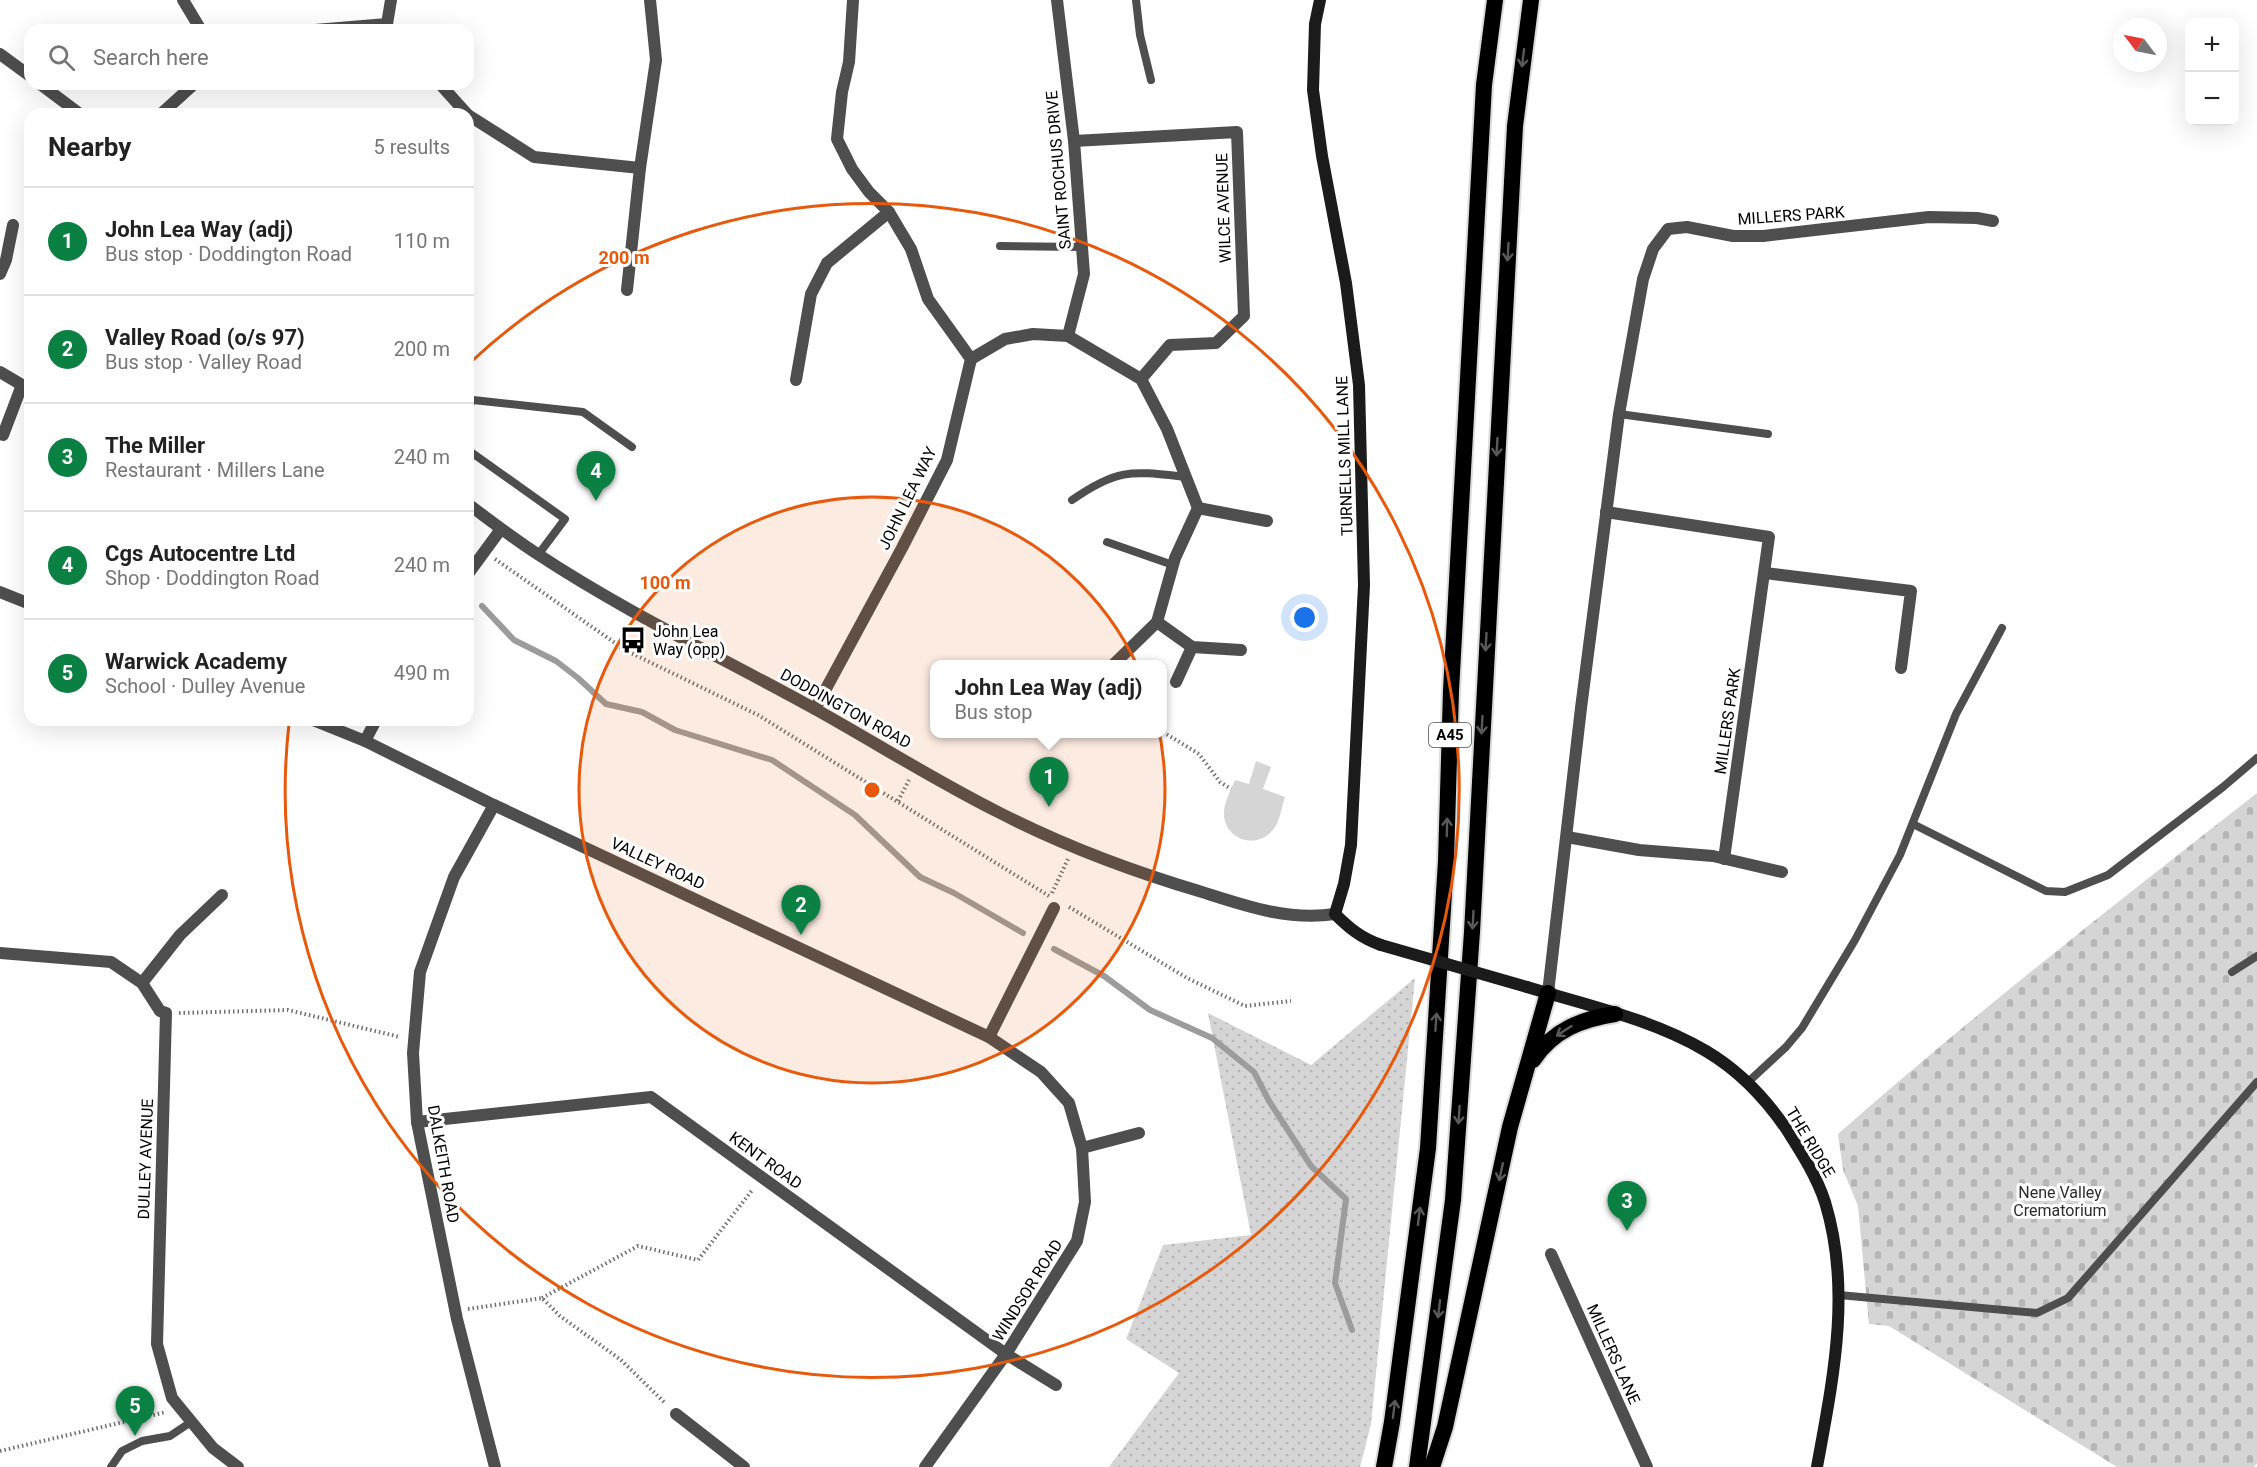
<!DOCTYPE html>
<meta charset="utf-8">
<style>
:root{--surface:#fff;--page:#f6f6f6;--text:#222;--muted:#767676;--line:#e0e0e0;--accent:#0b8043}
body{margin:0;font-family:Roboto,sans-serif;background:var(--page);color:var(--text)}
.controls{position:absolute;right:18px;top:18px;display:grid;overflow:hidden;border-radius:12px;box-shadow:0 6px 24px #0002}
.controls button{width:54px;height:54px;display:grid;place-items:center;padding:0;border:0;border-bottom:2px solid var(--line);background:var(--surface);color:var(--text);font:30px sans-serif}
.compass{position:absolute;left:2113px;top:18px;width:54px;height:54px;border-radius:50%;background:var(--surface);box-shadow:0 6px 24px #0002;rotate:302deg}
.you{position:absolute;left:1305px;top:618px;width:21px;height:21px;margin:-15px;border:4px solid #fff;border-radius:50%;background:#1a73e8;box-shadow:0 0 0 9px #1a73e833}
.badge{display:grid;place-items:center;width:39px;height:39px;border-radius:50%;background:var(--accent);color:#fff;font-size:20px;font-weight:700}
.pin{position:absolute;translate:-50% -50px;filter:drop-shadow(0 2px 3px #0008)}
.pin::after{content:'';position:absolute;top:32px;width:21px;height:18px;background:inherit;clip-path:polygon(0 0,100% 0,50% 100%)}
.popup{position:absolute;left:930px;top:660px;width:237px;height:78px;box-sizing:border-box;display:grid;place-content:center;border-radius:12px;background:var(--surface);filter:drop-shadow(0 2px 4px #0005);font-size:20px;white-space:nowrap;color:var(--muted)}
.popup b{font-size:22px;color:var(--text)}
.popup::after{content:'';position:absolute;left:50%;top:100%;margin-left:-12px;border:12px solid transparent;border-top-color:var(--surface)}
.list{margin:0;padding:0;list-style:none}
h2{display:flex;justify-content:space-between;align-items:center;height:78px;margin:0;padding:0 24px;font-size:26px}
h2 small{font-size:20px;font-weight:400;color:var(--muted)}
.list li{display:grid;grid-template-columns:39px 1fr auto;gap:18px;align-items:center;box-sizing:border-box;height:108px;padding:0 24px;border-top:2px solid var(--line)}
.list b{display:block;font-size:22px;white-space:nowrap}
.list p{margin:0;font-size:20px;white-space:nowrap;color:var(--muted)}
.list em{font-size:20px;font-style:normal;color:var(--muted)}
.icon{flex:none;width:33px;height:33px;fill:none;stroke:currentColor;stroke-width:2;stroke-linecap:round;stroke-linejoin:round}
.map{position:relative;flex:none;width:2257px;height:1467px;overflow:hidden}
.search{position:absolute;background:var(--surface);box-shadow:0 6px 24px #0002;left:24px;top:24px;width:450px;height:66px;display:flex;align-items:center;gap:15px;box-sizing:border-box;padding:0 21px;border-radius:18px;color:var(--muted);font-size:22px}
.panel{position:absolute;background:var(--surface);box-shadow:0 6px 24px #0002;left:24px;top:108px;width:450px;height:618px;border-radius:18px}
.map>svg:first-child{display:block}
.grass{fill:url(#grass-dots)}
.cemetery{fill:url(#cemetery-stones)}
.park{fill:#d5d5d5}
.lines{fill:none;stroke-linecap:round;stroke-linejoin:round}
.stream{stroke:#9c9c9c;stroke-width:6}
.trunk-casing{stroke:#dbdbdb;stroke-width:20}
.path{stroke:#707070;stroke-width:4;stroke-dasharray:1.5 3;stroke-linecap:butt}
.service{stroke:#4e4e4e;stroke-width:8}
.minor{stroke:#4e4e4e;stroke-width:12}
.tertiary{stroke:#4e4e4e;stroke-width:12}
.secondary{stroke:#1b1b1b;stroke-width:12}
.trunk{stroke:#000;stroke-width:16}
.secondary-bridge{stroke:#1b1b1b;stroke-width:12}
.oneway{stroke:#595959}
.ring{fill:none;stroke:#e8590c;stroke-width:3}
.labels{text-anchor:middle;stroke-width:6;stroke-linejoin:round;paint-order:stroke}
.shield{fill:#fff;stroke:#4c4c4c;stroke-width:1.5}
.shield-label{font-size:15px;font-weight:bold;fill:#000}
.street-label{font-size:16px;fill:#000;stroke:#fff}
.poi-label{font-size:16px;fill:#000;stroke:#fff;text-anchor:start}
.park-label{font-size:16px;fill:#2c2c2c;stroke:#fff}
.centre{fill:#e8590c;stroke:#fff;stroke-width:3}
.ring-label{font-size:18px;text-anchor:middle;font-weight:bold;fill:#e8590c;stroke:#fff;stroke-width:6;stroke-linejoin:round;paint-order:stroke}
</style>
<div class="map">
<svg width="2257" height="1467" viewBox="0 0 2257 1467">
<defs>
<pattern id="grass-dots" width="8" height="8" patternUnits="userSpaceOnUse" patternTransform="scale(1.5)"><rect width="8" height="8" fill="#d5d5d5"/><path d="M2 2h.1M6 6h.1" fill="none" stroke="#b5b5b5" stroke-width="1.8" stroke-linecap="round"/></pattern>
<pattern id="cemetery-stones" width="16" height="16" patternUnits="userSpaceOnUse" patternTransform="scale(1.5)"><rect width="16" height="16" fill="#d5d5d5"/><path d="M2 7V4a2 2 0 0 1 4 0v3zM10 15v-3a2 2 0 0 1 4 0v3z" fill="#b5b5b5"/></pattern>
</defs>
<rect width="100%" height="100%" fill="#fff"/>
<path class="grass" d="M1415,978L1371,1424L1360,1467H1109L1179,1373L1126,1339L1163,1245L1251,1235L1208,1013L1311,1065Z"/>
<path class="cemetery" d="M2257,793V1463L2254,1467H2117L1889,1326L1869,1324L1858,1206L1843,1170L1838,1134C1973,1015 2115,904 2257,793Z"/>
<path class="park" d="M1256,761L1271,767L1263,789L1285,797C1282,807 1280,819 1275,827C1259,852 1222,840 1224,811C1225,801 1231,789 1235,780L1249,784Z"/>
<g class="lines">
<g class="stream">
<path d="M482,606L514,640L556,661L578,678L606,704L642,712L675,730L772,760L855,815L920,877L954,893L1023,933"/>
<path d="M1054,949L1104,976L1150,1010L1212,1038L1254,1072L1269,1101L1311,1166L1346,1199L1335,1283L1352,1330"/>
</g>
<g class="trunk-casing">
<g id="trunk">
<path d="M1533,1060C1553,1030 1582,1019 1615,1014"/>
<path d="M1384,1467L1392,1422L1428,1148L1446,861L1451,691L1484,85L1495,0"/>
<path d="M1417,1467L1453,1200L1472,932L1515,126L1531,0"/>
<path d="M1432,1467L1445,1427L1510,1127L1548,993"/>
</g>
</g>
<g class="path">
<path d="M495,559L625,650L758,715L1049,896"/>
<path d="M1163,732L1199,754L1220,782L1231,789"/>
<path d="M898,801L909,780"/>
<path d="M1052,893L1068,859"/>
<path d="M1069,907L1187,978L1245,1006L1291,1001"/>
<path d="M179,1013L288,1010L400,1037"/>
<path d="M542,1298L638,1246L698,1260L753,1189"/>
<path d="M468,1309L542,1298L560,1316L621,1360L666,1404"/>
<path d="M0,1451L166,1412"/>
</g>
<g class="service">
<path d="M1136,0L1140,35L1151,80"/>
<path d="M1000,246L1082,247"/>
<path d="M468,407L473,400L583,412L632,447"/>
<path d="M1619,414L1768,434"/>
<path d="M468,450L565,519L538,555"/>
<path d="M1072,500C1118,468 1131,471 1186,477"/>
<path d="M1107,542L1173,565"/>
<path d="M1913,824L2046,891L2065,892L2108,875L2223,787L2257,758"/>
<path d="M2232,972L2257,956"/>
<path d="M1747,1083L1786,1047L1802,1028L1855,940L1900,855L1956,714L2002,628"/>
<path d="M1839,1295L2037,1313L2068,1298L2257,1082"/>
<path d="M111,1467L122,1451L142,1441L170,1436L191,1422"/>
</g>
<g class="minor">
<path d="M183,0L201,30"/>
<path d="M1057,0L1074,141L1084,274L1068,336"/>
<path d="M315,30L387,24L391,0"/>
<path d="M440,84L467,114"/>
<path d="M161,114L194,84"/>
<path d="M468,115L534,157L640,168"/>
<path d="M1074,141L1237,132L1244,316L1216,343L1170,345L1141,379"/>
<path d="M0,274L6,260L13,225"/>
<path d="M627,290L640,168L656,60L650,0"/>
<path d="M971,359L1005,339L1033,334L1068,336L1141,379L1167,429L1198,508L1175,558L1157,622L1114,664"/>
<path d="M0,372L22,385L30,388"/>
<path d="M796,380L811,294L827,263L889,212"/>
<path d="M3,435L22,385"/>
<path d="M1198,508L1267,521"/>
<path d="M1606,512L1769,537L1724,859"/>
<path d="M1765,573L1911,591L1901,668"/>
<path d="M468,574L501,529"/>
<path d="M0,592L30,604"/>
<path d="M1157,622L1192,647L1241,650"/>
<path d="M1176,682L1192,647"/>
<path d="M815,709L902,548L947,460L971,359L928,299L911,249L889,212L869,192L852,169L837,139L842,92L849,62L853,0"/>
<path d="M313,720L365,741L494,805L989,1037L1041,1072L1069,1103L1082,1148L1085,1202L1077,1241L1006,1354L925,1467"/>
<path d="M365,741L376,720"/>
<path d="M494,805L454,877L420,972L413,1053L417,1122L457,1319L495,1467"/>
<path d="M1567,837L1639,850L1713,856L1782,872"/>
<path d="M0,953L111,962L142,983L160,1011L166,1013L157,1344L172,1398L213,1448L238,1467"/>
<path d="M142,983L180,935L222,895"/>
<path d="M1548,993L1581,708L1619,414L1643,279L1653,249L1668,229L1687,227L1733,236H1763L1929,217L1977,218L1993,221"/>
<path d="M989,1037L1054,908"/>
<path d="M417,1122L651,1097L1006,1354L1056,1385"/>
<path d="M1082,1148L1139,1133"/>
<path d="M1551,1254L1647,1467"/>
<path d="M676,1414L744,1467"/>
</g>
<g class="tertiary">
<path d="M0,54L30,76"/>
<path d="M40,84L80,114"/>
<path d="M468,504C491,521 514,539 539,555C627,613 723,658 815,709C876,743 936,781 998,812C1064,846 1131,871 1202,892C1246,906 1288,921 1335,914"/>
</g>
<g class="secondary">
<path d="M1320,0L1315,24L1313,90L1322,156L1346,283L1359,385L1364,585L1351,845L1344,884L1335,914C1349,928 1361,938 1381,945"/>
<path d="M1527,987C1586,1005 1652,1019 1706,1051C1738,1070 1766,1099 1787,1130C1801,1152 1817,1177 1825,1202C1852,1290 1833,1379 1817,1467"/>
</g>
<use href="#trunk" class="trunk"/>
<path class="secondary-bridge" d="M1381,945L1527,987"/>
</g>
<defs><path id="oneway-shaft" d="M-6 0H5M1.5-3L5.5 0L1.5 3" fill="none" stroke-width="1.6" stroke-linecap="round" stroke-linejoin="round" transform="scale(1.5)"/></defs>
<g class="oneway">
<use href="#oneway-shaft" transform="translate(1523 58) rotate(97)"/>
<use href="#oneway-shaft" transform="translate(1508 252) rotate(93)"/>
<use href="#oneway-shaft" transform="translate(1497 447) rotate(93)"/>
<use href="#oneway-shaft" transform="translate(1486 642) rotate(93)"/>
<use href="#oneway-shaft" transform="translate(1482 725) rotate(93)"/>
<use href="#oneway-shaft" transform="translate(1447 827) rotate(-89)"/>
<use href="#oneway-shaft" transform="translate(1473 920) rotate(93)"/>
<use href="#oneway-shaft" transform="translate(1436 1022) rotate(-86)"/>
<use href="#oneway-shaft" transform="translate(1564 1031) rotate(147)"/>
<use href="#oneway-shaft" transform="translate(1459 1115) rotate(94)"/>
<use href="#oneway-shaft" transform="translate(1501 1172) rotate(102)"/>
<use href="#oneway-shaft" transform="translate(1419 1216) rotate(-83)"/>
<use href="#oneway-shaft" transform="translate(1439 1309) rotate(97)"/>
<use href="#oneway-shaft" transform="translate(1394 1409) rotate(-83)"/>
</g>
<circle cx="872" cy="790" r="293" fill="#e8590c" fill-opacity=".12"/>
<g class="ring">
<circle cx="872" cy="790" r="293"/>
<path d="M472 361A587 587 0 1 1 289 724"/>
</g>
<defs>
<g id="bus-bare" transform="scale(2.07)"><path d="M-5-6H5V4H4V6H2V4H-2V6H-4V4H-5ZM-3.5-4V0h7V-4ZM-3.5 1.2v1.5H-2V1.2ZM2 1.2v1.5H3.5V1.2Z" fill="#000" stroke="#fff" stroke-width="2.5" paint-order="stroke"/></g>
</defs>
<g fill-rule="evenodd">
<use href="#bus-bare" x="633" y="640"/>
</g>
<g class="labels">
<rect class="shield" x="1429" y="723" width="42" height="24" rx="4.5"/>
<g class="shield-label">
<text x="1450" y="740">A45</text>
</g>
<g class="street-label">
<text transform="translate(1058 170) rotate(-95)" y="6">SAINT ROCHUS DRIVE</text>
<text transform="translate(1223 208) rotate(-92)" y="6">WILCE AVENUE</text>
<text transform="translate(1791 215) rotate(-4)" y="6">MILLERS PARK</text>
<text transform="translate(1344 456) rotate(-92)" y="6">TURNELLS MILL LANE</text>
<text transform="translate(907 498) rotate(-64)" y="6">JOHN LEA WAY</text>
<text transform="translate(846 708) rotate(29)" y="6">DODDINGTON ROAD</text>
<text transform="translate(1727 721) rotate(-82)" y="6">MILLERS PARK</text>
<text transform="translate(658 863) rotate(25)" y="6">VALLEY ROAD</text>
<text transform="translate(1811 1142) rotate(59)" y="6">THE RIDGE</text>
<text transform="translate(145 1159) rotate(-88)" y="6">DULLEY AVENUE</text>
<text transform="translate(766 1160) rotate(36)" y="6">KENT ROAD</text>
<text transform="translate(444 1164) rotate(80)" y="6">DALKEITH ROAD</text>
<text transform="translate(1027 1290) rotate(-58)" y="6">WINDSOR ROAD</text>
<text transform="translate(1614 1354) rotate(66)" y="6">MILLERS LANE</text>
</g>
<g class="poi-label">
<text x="653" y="637">John Lea<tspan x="653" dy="18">Way (opp)</tspan></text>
</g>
<g class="park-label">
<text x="2060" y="1198">Nene Valley<tspan x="2060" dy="18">Crematorium</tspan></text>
</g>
</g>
<circle cx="872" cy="790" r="9" class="centre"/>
<g class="ring-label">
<text x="624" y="264">200 m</text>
<text x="665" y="589">100 m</text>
</g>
</svg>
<div class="controls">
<button>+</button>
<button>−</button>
</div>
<svg class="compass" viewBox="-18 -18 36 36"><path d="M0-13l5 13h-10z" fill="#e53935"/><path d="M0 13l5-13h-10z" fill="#767676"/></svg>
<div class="you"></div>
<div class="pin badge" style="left:1049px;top:807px">1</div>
<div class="popup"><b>John Lea Way (adj)</b>Bus stop</div>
<div class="pin badge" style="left:801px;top:935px">2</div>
<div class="pin badge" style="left:1627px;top:1231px">3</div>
<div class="pin badge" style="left:596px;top:501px">4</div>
<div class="pin badge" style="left:135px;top:1436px">5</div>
<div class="search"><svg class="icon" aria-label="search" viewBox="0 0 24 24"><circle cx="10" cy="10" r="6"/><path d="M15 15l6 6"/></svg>Search here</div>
<section class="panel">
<h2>Nearby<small>5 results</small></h2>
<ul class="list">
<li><span class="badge">1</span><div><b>John Lea Way (adj)</b><p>Bus stop · Doddington Road</p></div><em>110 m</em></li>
<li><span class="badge">2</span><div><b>Valley Road (o/s 97)</b><p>Bus stop · Valley Road</p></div><em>200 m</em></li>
<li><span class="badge">3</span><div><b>The Miller</b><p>Restaurant · Millers Lane</p></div><em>240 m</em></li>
<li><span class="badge">4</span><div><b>Cgs Autocentre Ltd</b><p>Shop · Doddington Road</p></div><em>240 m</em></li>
<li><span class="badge">5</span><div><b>Warwick Academy</b><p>School · Dulley Avenue</p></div><em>490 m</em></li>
</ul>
</section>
</div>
